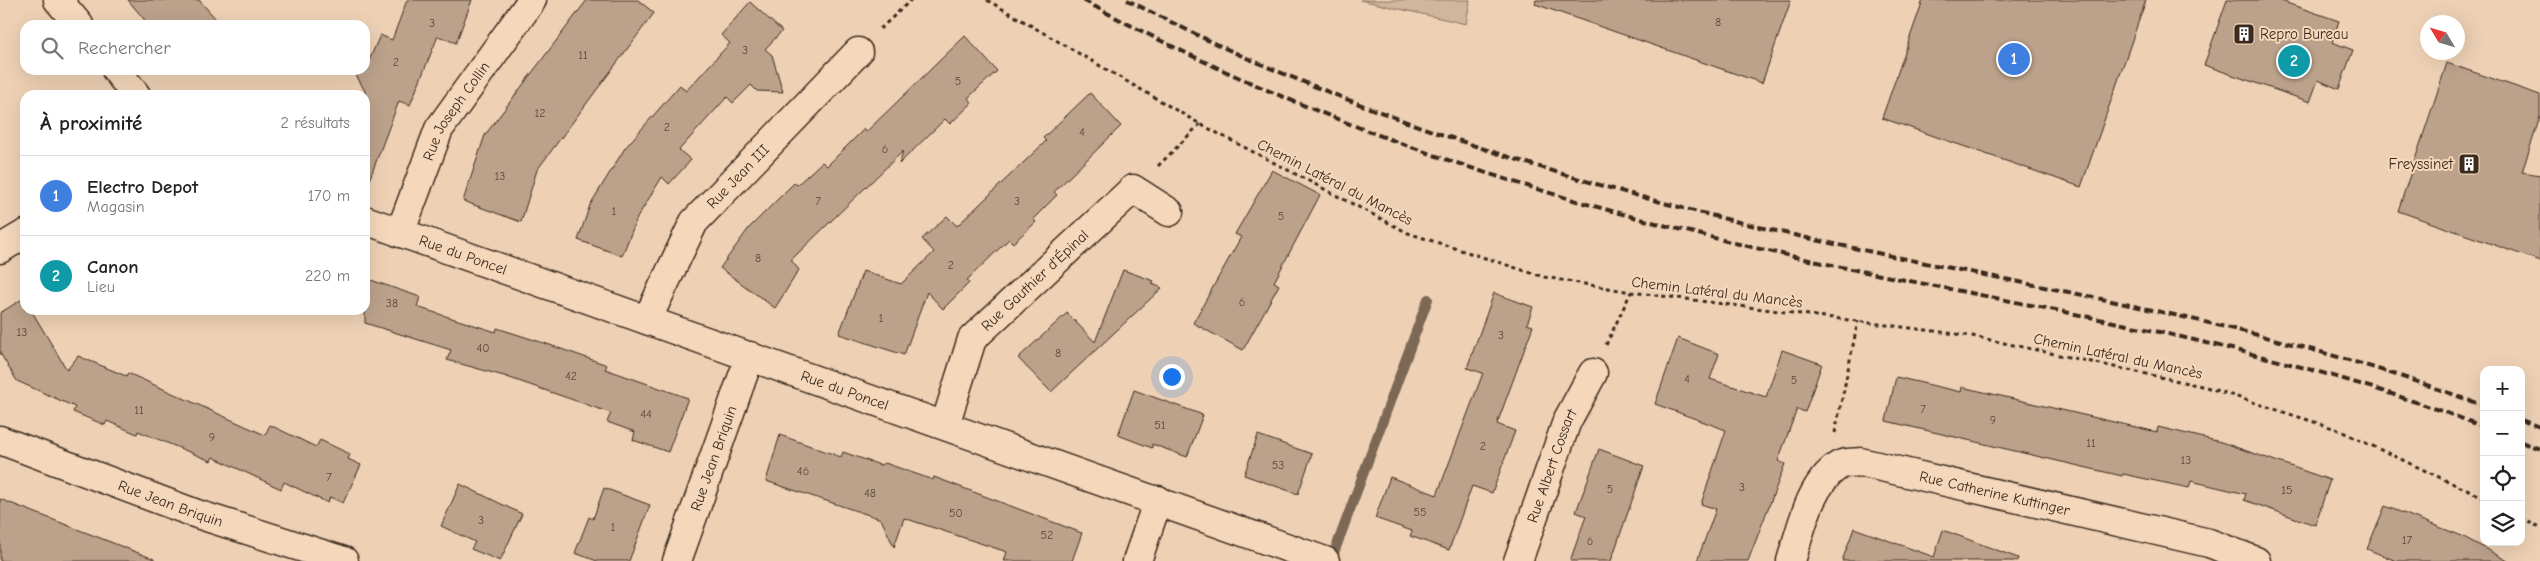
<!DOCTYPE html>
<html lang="fr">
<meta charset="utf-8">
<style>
:root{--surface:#fff;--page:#f6f6f6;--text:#222;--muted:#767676;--line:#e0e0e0;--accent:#3b2a1e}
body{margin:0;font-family:"Comic Neue",sans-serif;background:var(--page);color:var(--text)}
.controls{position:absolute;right:15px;bottom:15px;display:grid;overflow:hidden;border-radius:10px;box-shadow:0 5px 20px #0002}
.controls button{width:45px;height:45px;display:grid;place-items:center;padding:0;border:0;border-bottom:1px solid var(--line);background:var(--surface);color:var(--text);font:25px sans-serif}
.compass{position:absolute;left:2420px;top:15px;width:45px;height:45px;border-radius:50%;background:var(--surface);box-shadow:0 5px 20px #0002;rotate:308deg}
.you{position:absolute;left:1171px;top:376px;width:18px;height:18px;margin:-12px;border:4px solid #fff;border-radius:50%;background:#1a73e8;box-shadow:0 0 0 8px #1a73e833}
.badge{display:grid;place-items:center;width:32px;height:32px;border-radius:50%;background:var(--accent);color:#fff;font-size:16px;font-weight:700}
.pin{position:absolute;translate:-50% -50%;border:2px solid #fff;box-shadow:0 1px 5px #0006}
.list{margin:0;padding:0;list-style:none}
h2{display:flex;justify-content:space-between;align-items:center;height:65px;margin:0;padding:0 20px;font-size:21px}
h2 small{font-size:16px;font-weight:400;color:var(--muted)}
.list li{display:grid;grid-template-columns:32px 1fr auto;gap:15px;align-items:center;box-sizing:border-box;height:80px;padding:0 20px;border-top:1px solid var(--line)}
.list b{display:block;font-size:19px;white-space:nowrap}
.list p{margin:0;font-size:16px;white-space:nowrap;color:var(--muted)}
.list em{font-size:16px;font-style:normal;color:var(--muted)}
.icon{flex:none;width:28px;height:28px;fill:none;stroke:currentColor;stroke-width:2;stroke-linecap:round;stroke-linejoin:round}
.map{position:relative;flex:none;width:2540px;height:561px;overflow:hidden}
.search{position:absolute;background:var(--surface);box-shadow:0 5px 20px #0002;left:20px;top:20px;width:350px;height:55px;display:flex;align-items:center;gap:12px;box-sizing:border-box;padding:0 18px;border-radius:15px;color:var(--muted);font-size:19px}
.panel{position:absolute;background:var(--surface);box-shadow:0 5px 20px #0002;left:20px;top:90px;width:350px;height:225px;border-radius:15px}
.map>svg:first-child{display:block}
.green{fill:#d0b69c;stroke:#86705d}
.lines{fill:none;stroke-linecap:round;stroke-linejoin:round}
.stream{stroke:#7c6755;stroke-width:10}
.building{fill:#bca28b;stroke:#3b2a1e}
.minor-casing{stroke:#3b2a1e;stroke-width:31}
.path{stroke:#3b2a1e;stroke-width:3;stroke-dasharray:4 4;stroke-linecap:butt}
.minor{stroke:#f5d8bb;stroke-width:28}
.rail{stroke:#3b2a1e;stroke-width:4;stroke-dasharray:8 4;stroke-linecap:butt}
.labels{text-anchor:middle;stroke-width:4;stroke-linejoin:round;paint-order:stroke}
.number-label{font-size:12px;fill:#5b4839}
.poi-label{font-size:15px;fill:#3b2a1e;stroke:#f5d8bb;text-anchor:start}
.street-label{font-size:15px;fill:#3b2a1e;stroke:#f5d8bb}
</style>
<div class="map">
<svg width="2540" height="561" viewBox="0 0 2540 561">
<rect width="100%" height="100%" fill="#eed1b5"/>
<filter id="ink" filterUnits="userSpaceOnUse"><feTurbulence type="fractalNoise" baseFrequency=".02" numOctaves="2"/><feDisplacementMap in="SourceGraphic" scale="10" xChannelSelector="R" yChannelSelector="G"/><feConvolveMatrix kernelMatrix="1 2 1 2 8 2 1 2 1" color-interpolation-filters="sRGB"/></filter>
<g filter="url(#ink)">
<path class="green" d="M1360,0H1470L1466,24Z"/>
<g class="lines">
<path class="stream" d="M1331,561L1428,299"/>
</g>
<g class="building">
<path d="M128,0H199L216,19L209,25H149Z"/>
<path d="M407,0H472L456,43L438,36L410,105L399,101L368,183H365V91L353,70H365L380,35L392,40Z"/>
<path d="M587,0H638L654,13L537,170L521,222L463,201L485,135Z"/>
<path d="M1536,0H1791L1762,83L1535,4Z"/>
<path d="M1923,0H2146L2081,187L1882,118Z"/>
<path d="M2227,0H2278L2339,21L2332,42L2353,50L2339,89L2318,80L2310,102L2204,65Z"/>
<path d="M750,2L782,31L765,49L772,55L783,92L757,91L751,85L733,103L727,97L679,150L691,160L669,184L662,177L637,218L622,256L578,240L590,205L625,148L680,85L686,91L730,43L721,35Z"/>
<path d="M965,36L997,71L968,98L972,103L950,124L945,119L899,164L903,151L791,260L799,270L775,308L720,268L749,228L794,183L797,185L822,162L827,166L864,129L866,132Z"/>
<path d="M2447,63L2540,95V117L2522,172L2540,175V261L2398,211Z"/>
<path d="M1090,93L1121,126L1054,192L1057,195L1033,219L1036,222L1013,243L1009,239L967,280L969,283L943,309L927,292L904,355L839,334L863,271L901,284L934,252L922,239L947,216L957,226L1046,141L1043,138Z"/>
<path d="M1272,170L1320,195L1274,282L1279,285L1243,350L1193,323L1241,237L1235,234Z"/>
<path d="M1123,270L1154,281L1152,284L1162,288L1051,392L1018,358L1067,313L1095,342Z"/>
<path d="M365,278L420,297L417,307L496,332L497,328L550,345L607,365L605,369L688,398L668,452L633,440L635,432L607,422L611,413L504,376L447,360L451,350L365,323Z"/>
<path d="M1494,293L1533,307L1527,324L1533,326L1497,424L1515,431L1492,493L1472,486L1449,550L1410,536L1412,531L1375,518L1390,477L1437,495L1483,373L1467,368Z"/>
<path d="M24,298L25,310H31L67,370L78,356L126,376L128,373L265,435L270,425L316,447L320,440L350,454L348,459L361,465L343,503L330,497L328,503L284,482L281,489L213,457L211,461L138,431L137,434L107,421L105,425L73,412L75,407L17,381L0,353V313Z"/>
<path d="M1678,338L1719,354L1710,379L1766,397L1782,350L1822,364L1805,412L1797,409L1778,461L1785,464L1748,561H1697L1716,509L1701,504L1726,430L1655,404Z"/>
<path d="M1896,377L1961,392L1962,387L2157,432L2158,427L2221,442L2330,480L2315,525L2244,500L2246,494L2191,481L2189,488L2123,474L2122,476L1886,421Z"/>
<path d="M1134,390L1203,415L1187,457L1152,444V448L1118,435Z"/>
<path d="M780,435L841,457L843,452L880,465L885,463L933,480L934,477L1082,533L1072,561H1004L1007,552L904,518L894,547L881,519L766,481Z"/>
<path d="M1258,435L1312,454L1298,494L1244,475Z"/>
<path d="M1599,449L1644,466L1611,561H1570L1586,516L1576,512Z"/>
<path d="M460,484L522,514L500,561L471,549L475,542L441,526Z"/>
<path d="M604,488L650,505L629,561H597L575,553L589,517L593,519Z"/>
<path d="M0,499L154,559V561H0Z"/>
<path d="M2385,506L2462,536L2508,561H2396L2367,549Z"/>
<path d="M1854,528L1934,557L1943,530L2018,558L2017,561H1842Z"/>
</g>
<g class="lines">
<g class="minor-casing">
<g id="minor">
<path d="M58,0L79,25"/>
<path d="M116,70L136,95"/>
<path id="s1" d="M365,220L1325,561"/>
<path id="s2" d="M400,233L439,129L532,0"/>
<path d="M0,249L25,234"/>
<path id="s3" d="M647,320L694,222L858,52"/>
<path id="s4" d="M945,425L972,339L1133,189L1169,212"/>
<path id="s5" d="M0,440L197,514L344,561"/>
<path id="s6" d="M677,561L750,356"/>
<path d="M1137,561L1158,500"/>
<path id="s7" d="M1518,561L1567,421L1593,373"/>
<path id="s8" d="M1791,561C1801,530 1809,485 1838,466C1843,462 1854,463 1860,462L2209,543L2256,561"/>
</g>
</g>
<g class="path">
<path d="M987,0L1200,124L1408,233L1544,277L1631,292L1972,336L2206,387L2336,429L2484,498"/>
<path d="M880,29L911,0"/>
<path d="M1158,166L1200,124"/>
<path d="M1606,345L1631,292"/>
<path d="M1835,433L1858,321"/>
<path d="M2521,518L2540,528"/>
</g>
<use href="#minor" class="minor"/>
<g class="rail">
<path d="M1083,0C1316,128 1573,210 1832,265C2050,311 2275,345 2484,427"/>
<path d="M1127,0C1167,20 1208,41 1249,59C1422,134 1601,191 1785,233C2018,286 2259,319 2484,406"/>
<path d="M2521,420L2540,427"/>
<path d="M2521,442L2540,449"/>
</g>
</g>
</g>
<defs>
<g id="building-square" transform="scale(1.125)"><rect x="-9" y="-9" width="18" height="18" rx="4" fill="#3b2a1e" stroke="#f5d8bb"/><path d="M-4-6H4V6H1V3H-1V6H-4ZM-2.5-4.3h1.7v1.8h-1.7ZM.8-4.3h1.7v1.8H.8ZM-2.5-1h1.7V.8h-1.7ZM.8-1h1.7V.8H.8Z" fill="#fff"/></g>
</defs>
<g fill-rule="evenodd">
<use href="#building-square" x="2244" y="34"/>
<use href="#building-square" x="2469" y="164"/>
</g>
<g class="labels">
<g class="number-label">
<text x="1718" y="26">8</text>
<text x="432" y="27">3</text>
<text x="745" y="54">3</text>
<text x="583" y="59">11</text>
<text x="396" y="66">2</text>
<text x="958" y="85">5</text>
<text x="540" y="117">12</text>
<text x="667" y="131">2</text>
<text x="1082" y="136">4</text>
<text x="885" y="153">6</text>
<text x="500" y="180">13</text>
<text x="818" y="205">7</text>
<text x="1017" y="205">3</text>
<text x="614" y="215">1</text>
<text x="1281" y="220">5</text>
<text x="758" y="262">8</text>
<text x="951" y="269">2</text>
<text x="1242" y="306">6</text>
<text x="392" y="307">38</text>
<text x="881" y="322">1</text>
<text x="22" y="336">13</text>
<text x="1501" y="339">3</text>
<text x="483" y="352">40</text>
<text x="1058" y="357">8</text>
<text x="571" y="380">42</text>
<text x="1687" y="383">4</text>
<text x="1794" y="384">5</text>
<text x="1923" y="413">7</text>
<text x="139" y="414">11</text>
<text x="646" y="418">44</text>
<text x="1993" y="424">9</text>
<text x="1160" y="429">51</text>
<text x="212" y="441">9</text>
<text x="2091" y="447">11</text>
<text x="1483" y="450">2</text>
<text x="2186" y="464">13</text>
<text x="1278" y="469">53</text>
<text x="803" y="475">46</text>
<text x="329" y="481">7</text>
<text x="1742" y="491">3</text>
<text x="1610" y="493">5</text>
<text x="2287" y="494">15</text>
<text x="870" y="497">48</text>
<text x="1420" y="516">55</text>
<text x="956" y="517">50</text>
<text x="481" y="524">3</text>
<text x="613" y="531">1</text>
<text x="1047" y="539">52</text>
<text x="2407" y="544">17</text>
<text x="1590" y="545">6</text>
</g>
<g class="poi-label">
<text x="2260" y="39">Repro Bureau</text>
<text x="2453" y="169" text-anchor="end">Freyssinet</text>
</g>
<g class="street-label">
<text dy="5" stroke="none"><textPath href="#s2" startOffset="135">Rue Joseph Collin</textPath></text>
<text dy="5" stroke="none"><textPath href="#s3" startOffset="172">Rue Jean III</textPath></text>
<text transform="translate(1335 182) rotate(27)" y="5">Chemin Latéral du Mancès</text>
<text dy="5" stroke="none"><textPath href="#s1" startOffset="104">Rue du Poncel</textPath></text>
<text dy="5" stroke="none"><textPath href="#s4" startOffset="176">Rue Gauthier d'Épinal</textPath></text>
<text transform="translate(1717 292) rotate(7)" y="5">Chemin Latéral du Mancès</text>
<text transform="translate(2118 356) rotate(12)" y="5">Chemin Latéral du Mancès</text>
<text dy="5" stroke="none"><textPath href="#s1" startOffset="509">Rue du Poncel</textPath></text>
<text dy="5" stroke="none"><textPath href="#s6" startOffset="109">Rue Jean Briquin</textPath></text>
<text dy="5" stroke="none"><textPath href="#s7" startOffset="101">Rue Albert Cossart</textPath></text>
<text dy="5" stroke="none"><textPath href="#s8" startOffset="269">Rue Catherine Kuttinger</textPath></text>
<text dy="5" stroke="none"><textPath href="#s5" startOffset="182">Rue Jean Briquin</textPath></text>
</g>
</g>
</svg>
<div class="controls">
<button>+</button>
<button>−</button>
<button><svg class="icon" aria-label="locate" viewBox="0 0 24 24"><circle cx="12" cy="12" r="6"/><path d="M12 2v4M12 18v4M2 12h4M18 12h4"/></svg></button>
<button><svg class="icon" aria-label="layers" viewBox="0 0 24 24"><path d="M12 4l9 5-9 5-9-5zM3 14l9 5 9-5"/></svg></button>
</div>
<svg class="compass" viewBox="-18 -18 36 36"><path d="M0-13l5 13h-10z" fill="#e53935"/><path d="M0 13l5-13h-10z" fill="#767676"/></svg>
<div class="you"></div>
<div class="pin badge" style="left:2014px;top:59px;background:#3f7fe0">1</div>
<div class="pin badge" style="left:2294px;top:61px;background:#0f9aa8">2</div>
<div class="search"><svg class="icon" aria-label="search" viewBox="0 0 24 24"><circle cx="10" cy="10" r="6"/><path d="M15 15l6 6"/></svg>Rechercher</div>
<section class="panel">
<h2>À proximité<small>2 résultats</small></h2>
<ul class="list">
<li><span class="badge" style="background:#3f7fe0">1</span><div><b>Electro Depot</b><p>Magasin</p></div><em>170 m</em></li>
<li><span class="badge" style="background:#0f9aa8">2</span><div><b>Canon</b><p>Lieu</p></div><em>220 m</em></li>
</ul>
</section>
</div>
